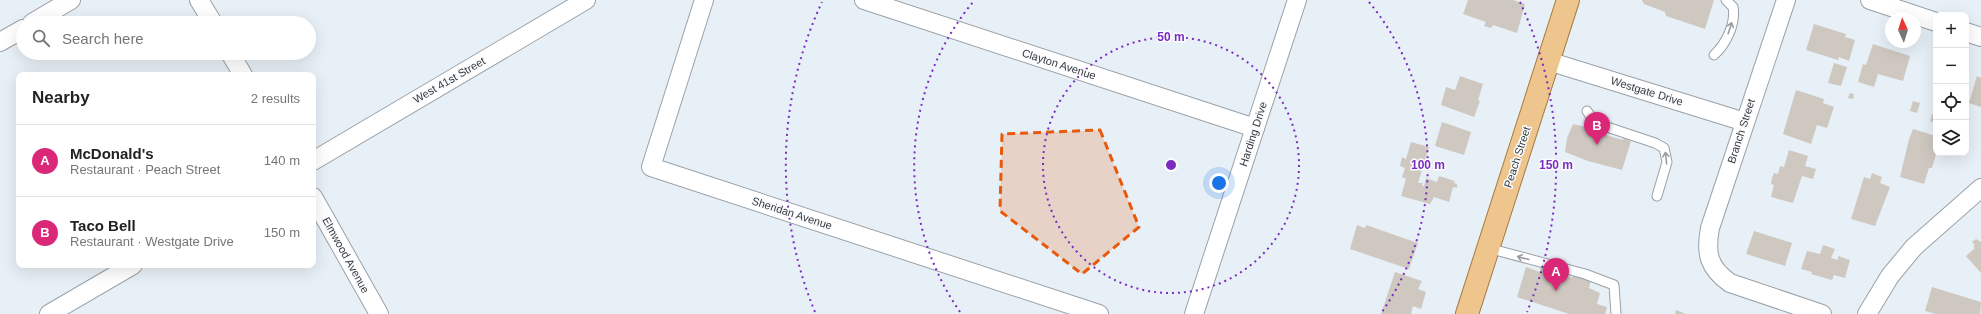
<!DOCTYPE html>
<meta charset="utf-8">
<style>
:root{--surface:#fff;--page:#f6f6f6;--text:#222;--muted:#767676;--line:#e0e0e0;--accent:#db2777}
body{margin:0;font-family:Helvetica,sans-serif;background:var(--page);color:var(--text)}
.controls{position:absolute;right:12px;top:12px;display:grid;overflow:hidden;border-radius:8px;box-shadow:0 4px 16px #0002}
.controls button{width:36px;height:36px;display:grid;place-items:center;padding:0;border:0;border-bottom:1px solid var(--line);background:var(--surface);color:var(--text);font:20px sans-serif}
.compass{position:absolute;left:1885px;top:12px;width:36px;height:36px;border-radius:50%;background:var(--surface);box-shadow:0 4px 16px #0002;rotate:356deg}
.you{position:absolute;left:1219px;top:183px;width:14px;height:14px;margin:-10px;border:3px solid #fff;border-radius:50%;background:#1a73e8;box-shadow:0 0 0 6px #1a73e833}
.badge{display:grid;place-items:center;width:26px;height:26px;border-radius:50%;background:var(--accent);color:#fff;font-size:13px;font-weight:700}
.pin{position:absolute;translate:-50% -33px;filter:drop-shadow(0 1px 2px #0008)}
.pin::after{content:'';position:absolute;top:21px;width:14px;height:12px;background:inherit;clip-path:polygon(0 0,100% 0,50% 100%)}
.list{margin:0;padding:0;list-style:none}
h2{display:flex;justify-content:space-between;align-items:center;height:52px;margin:0;padding:0 16px;font-size:17px}
h2 small{font-size:13px;font-weight:400;color:var(--muted)}
.list li{display:grid;grid-template-columns:26px 1fr auto;gap:12px;align-items:center;box-sizing:border-box;height:72px;padding:0 16px;border-top:1px solid var(--line)}
.list b{display:block;font-size:15px;white-space:nowrap}
.list p{margin:0;font-size:13px;white-space:nowrap;color:var(--muted)}
.list em{font-size:13px;font-style:normal;color:var(--muted)}
.icon{flex:none;width:22px;height:22px;fill:none;stroke:currentColor;stroke-width:2;stroke-linecap:round;stroke-linejoin:round}
.map{position:relative;flex:none;width:1981px;height:314px;overflow:hidden}
.search{position:absolute;background:var(--surface);box-shadow:0 4px 16px #0002;left:16px;top:16px;width:300px;height:44px;display:flex;align-items:center;gap:10px;box-sizing:border-box;padding:0 14px;border-radius:22px;color:var(--muted);font-size:15px}
.panel{position:absolute;background:var(--surface);box-shadow:0 4px 16px #0002;left:16px;top:72px;width:300px;height:196px;border-radius:8px}
.map>svg:first-child{display:block}
.building{fill:#cec8c0}
.lines{fill:none;stroke-linecap:round;stroke-linejoin:round}
.lane-casing{stroke:#9aa1a8;stroke-width:11}
.street-casing{stroke:#9aa1a8;stroke-width:20}
.primary-casing{stroke:#a67b40;stroke-width:24}
.lane{stroke:#fff;stroke-width:9}
.street{stroke:#fff;stroke-width:18}
.primary{stroke:#eec58d;stroke-width:22}
.oneway{stroke:#9b9c9e}
.marked{fill:#e8590c;fill-opacity:0.2;stroke:#e8590c;stroke-width:3;stroke-dasharray:8 5;stroke-linejoin:round}
.ring{fill:none;stroke:#7b2cbf;stroke-width:2;stroke-dasharray:2 4}
.labels{text-anchor:middle;stroke-width:3;stroke-linejoin:round;paint-order:stroke}
.street-label{font-size:11px;fill:#373a3d;stroke:#fbfcfe}
.centre{fill:#7b2cbf;stroke:#fbfcfe;stroke-width:2}
.ring-label{font-size:12px;text-anchor:middle;font-weight:bold;fill:#7b2cbf;stroke:#fbfcfe;stroke-width:3;stroke-linejoin:round;paint-order:stroke}
</style>
<div class="map">
<svg width="1981" height="314" viewBox="0 0 1981 314">
<rect width="100%" height="100%" fill="#e8f0f7"/>
<g class="building">
<path d="M1468,0H1513L1525,4L1517,33L1493,25L1491,28L1484,26L1486,22L1463,14Z"/>
<path d="M1642,0H1714L1705,29L1666,16L1665,12L1644,4Z"/>
<path d="M1814,24L1846,34L1845,37L1855,40L1849,61L1839,57L1838,60L1806,50Z"/>
<path d="M1873,44L1910,56L1903,81L1878,74L1874,87L1858,82L1863,64L1866,65Z"/>
<path d="M1834,63L1847,67L1841,86L1828,83Z"/>
<path d="M1460,76L1483,84L1478,100L1480,101L1474,117L1441,105L1446,87L1455,90Z"/>
<path d="M1977,76L1981,78V107L1969,103Z"/>
<path d="M1796,90L1824,99L1823,103L1834,107L1827,128L1817,125L1811,144L1783,134Z"/>
<path d="M1850,93L1854,94L1853,99L1848,98Z"/>
<path d="M1913,101L1920,103L1917,113L1910,111Z"/>
<path d="M1932,114L1936,115V123L1930,121Z"/>
<path d="M1442,122L1471,132L1464,155L1435,146Z"/>
<path d="M1573,124L1603,131L1602,134L1623,140V138L1631,141L1622,170L1588,161L1565,152L1567,138Z"/>
<path d="M1913,129L1936,136V148L1934,149L1936,154L1932,168H1929L1924,184L1900,177L1909,139Z"/>
<path d="M1411,142L1429,147L1418,183H1423L1422,186H1424L1426,178L1437,182L1439,176L1455,181L1454,183L1457,184V188L1453,187L1449,202L1434,197L1430,204L1401,196L1406,179L1402,177L1405,168L1400,166L1402,157L1406,159Z"/>
<path d="M1789,150L1808,156L1805,166L1816,169L1813,179L1802,176L1793,203L1771,197L1774,185L1771,184L1772,178L1774,173L1778,174L1780,166L1784,167Z"/>
<path d="M1872,173L1882,177L1880,183L1890,187L1875,226L1851,219L1864,177L1870,179Z"/>
<path d="M1357,225L1365,228L1366,225L1418,243L1409,269L1350,249Z"/>
<path d="M1754,231L1792,243L1785,266L1746,254Z"/>
<path d="M1976,239L1981,242V273L1966,256L1975,248L1973,246L1975,245L1972,242Z"/>
<path d="M1823,245L1835,249L1831,258L1838,260V256L1850,260L1845,278L1834,275L1832,280L1811,274L1812,272L1801,269L1807,251L1820,254Z"/>
<path d="M1541,266L1550,269L1551,267L1558,269L1557,273L1572,278L1574,274L1591,280L1589,288L1600,293L1597,304L1607,307L1605,314H1569L1517,297L1526,267L1540,272Z"/>
<path d="M1395,272L1422,281L1418,289L1426,292L1421,309L1413,306L1411,314H1381Z"/>
<path d="M1932,287L1981,302L1980,314H1936L1925,311Z"/>
<path d="M1676,310L1686,314H1675Z"/>
</g>
<g class="lines">
<g class="lane-casing">
<g id="lane">
<path d="M1714,55C1726,44 1736,24 1733,7L1726,0"/>
<path d="M1587,111L1595,123L1655,143L1664,148L1667,162L1657,196"/>
<path d="M1488,248L1585,274L1614,285L1616,314"/>
</g>
</g>
<g class="street-casing">
<g id="street">
<path d="M199,0L213,23"/>
<path d="M704,0L651,167L1099,314"/>
<path d="M864,0L1255,128"/>
<path d="M1786,0L1710,228C1705,254 1709,268 1730,283L1822,314"/>
<path d="M1870,0L1936,22"/>
<path d="M32,23L71,0"/>
<path d="M1966,32L1981,37"/>
<path d="M0,42L23,29"/>
<path d="M230,53L243,75"/>
<path d="M1548,61L1745,122"/>
<path d="M313,161L586,0"/>
<path d="M313,197L379,314"/>
<path d="M49,314L133,265"/>
<path d="M1194,314L1297,0"/>
<path d="M1867,314L1890,276L1914,247L1981,188"/>
</g>
</g>
<g class="primary-casing">
<path id="primary" d="M1467,314L1568,0"/>
</g>
<use href="#lane" class="lane"/>
<use href="#street" class="street"/>
<use href="#primary" class="primary"/>
</g>
<defs><path id="oneway-shaft" d="M-6 0H5M1.5-3L5.5 0L1.5 3" fill="none" stroke-width="1.6" stroke-linecap="round" stroke-linejoin="round"/></defs>
<g class="oneway">
<use href="#oneway-shaft" transform="translate(1730 28) rotate(-72)"/>
<use href="#oneway-shaft" transform="translate(1666 158) rotate(-96)"/>
<use href="#oneway-shaft" transform="translate(1523 258) rotate(-165)"/>
</g>
<path class="marked" d="M1100,130L1139,227L1082,274L1000,211L1002,134Z"/>
<g class="ring">
<circle cx="1171" cy="165" r="128"/>
<path d="M960 312A257 257 0 0 1 973 2M1369 2A257 257 0 0 1 1382 312"/>
<path d="M815 312A385 385 0 0 1 822 2M1520 2A385 385 0 0 1 1527 312"/>
</g>
<g class="labels">
<g class="street-label">
<text transform="translate(1059 64) rotate(18)" y="4">Clayton Avenue</text>
<text transform="translate(449 80) rotate(-30)" y="4">West 41st Street</text>
<text transform="translate(1647 91) rotate(17)" y="4">Westgate Drive</text>
<text transform="translate(1741 131) rotate(-72)" y="4">Branch Street</text>
<text transform="translate(1253 134) rotate(-72)" y="4">Harding Drive</text>
<text transform="translate(1517 157) rotate(-72)" y="4">Peach Street</text>
<text transform="translate(792 213) rotate(18)" y="4">Sheridan Avenue</text>
<text transform="translate(346 255) rotate(61)" y="4">Elmwood Avenue</text>
</g>
</g>
<circle cx="1171" cy="165" r="6" class="centre"/>
<g class="ring-label">
<text x="1171" y="41">50 m</text>
<text x="1428" y="169">100 m</text>
<text x="1556" y="169">150 m</text>
</g>
</svg>
<div class="controls">
<button>+</button>
<button>−</button>
<button><svg class="icon" aria-label="locate" viewBox="0 0 24 24"><circle cx="12" cy="12" r="6"/><path d="M12 2v4M12 18v4M2 12h4M18 12h4"/></svg></button>
<button><svg class="icon" aria-label="layers" viewBox="0 0 24 24"><path d="M12 4l9 5-9 5-9-5zM3 14l9 5 9-5"/></svg></button>
</div>
<svg class="compass" viewBox="-18 -18 36 36"><path d="M0-13l5 13h-10z" fill="#e53935"/><path d="M0 13l5-13h-10z" fill="#767676"/></svg>
<div class="you"></div>
<div class="pin badge" style="left:1556px;top:291px">A</div>
<div class="pin badge" style="left:1597px;top:145px">B</div>
<div class="search"><svg class="icon" aria-label="search" viewBox="0 0 24 24"><circle cx="10" cy="10" r="6"/><path d="M15 15l6 6"/></svg>Search here</div>
<section class="panel">
<h2>Nearby<small>2 results</small></h2>
<ul class="list">
<li><span class="badge">A</span><div><b>McDonald's</b><p>Restaurant · Peach Street</p></div><em>140 m</em></li>
<li><span class="badge">B</span><div><b>Taco Bell</b><p>Restaurant · Westgate Drive</p></div><em>150 m</em></li>
</ul>
</section>
</div>
